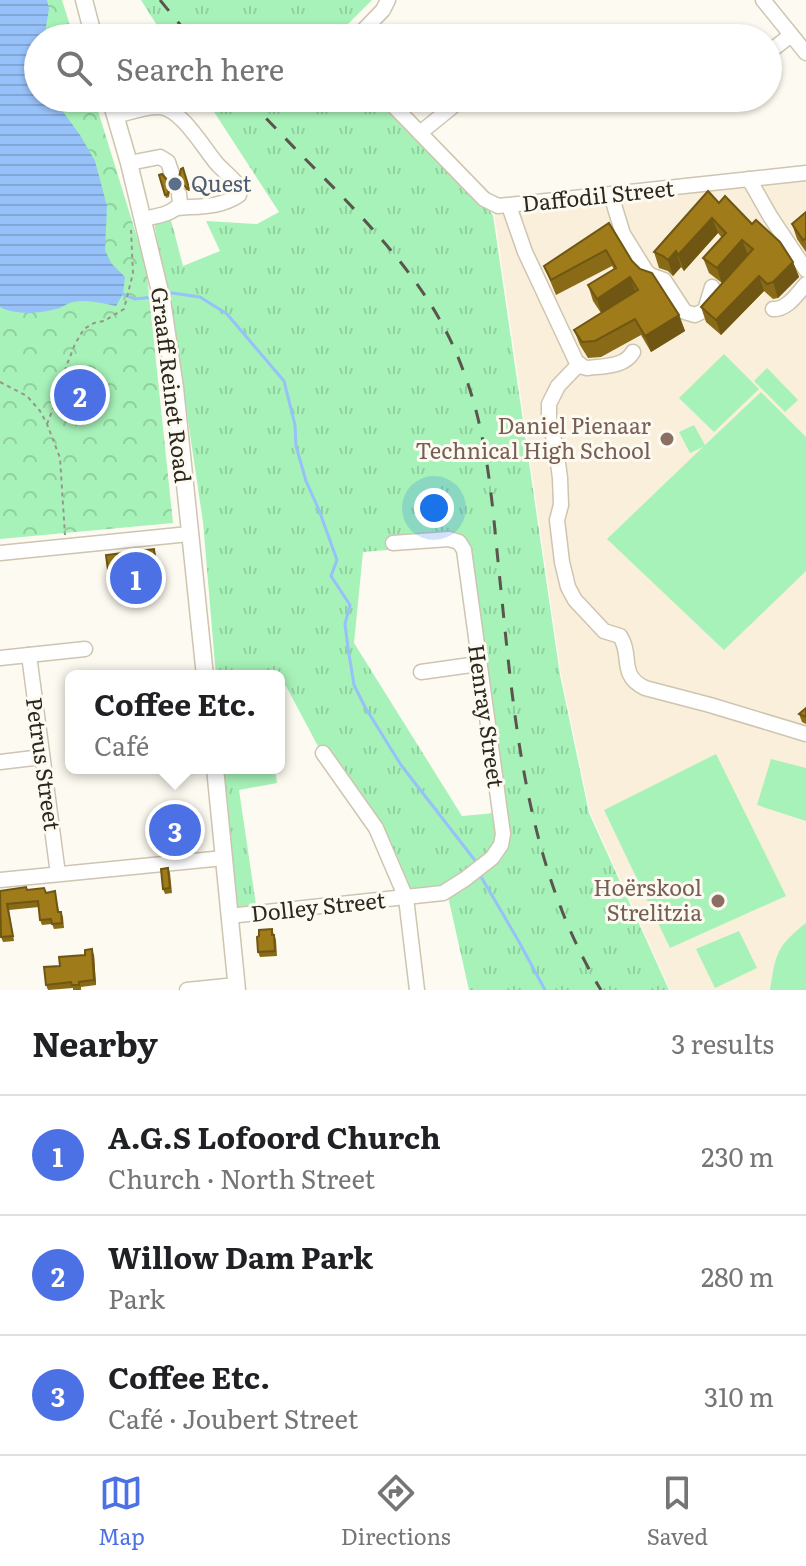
<!DOCTYPE html>
<meta charset="utf-8">
<style>
:root{--surface:#fff;--page:#f6f6f6;--text:#202124;--muted:#757577;--line:#e0e0e0;--accent:#4c71e5}
body{margin:0;font-family:Literata,serif;background:var(--page);color:var(--text)}
.you{position:absolute;left:434px;top:508px;width:28px;height:28px;margin:-20px;border:6px solid #fff;border-radius:50%;background:#1a73e8;box-shadow:0 0 0 12px #1a73e833}
.badge{display:grid;place-items:center;width:52px;height:52px;border-radius:50%;background:var(--accent);color:#fff;font-size:26px;font-weight:700}
.pin{position:absolute;translate:-50% -50%;border:4px solid #fff;box-shadow:0 2px 8px #0006}
.popup{position:absolute;left:65px;top:670px;width:220px;height:104px;box-sizing:border-box;display:grid;place-content:center;border-radius:12px;background:var(--surface);filter:drop-shadow(0 2px 6px #0005);font-size:26px;white-space:nowrap;color:var(--muted)}
.popup b{font-size:30px;color:var(--text)}
.popup::after{content:'';position:absolute;left:50%;top:100%;margin-left:-16px;border:16px solid transparent;border-top-color:var(--surface)}
.list{margin:0;padding:0;list-style:none}
h2{display:flex;justify-content:space-between;align-items:center;height:104px;margin:0;padding:0 32px;font-size:34px}
h2 small{font-size:26px;font-weight:400;color:var(--muted)}
.list li{display:grid;grid-template-columns:52px 1fr auto;gap:24px;align-items:center;box-sizing:border-box;height:120px;padding:0 32px;border-top:2px solid var(--line)}
.list b{display:block;font-size:30px;white-space:nowrap}
.list p{margin:0;font-size:26px;white-space:nowrap;color:var(--muted)}
.list em{font-size:26px;font-style:normal;color:var(--muted)}
.icon{flex:none;width:44px;height:44px;fill:none;stroke:currentColor;stroke-width:2;stroke-linecap:round;stroke-linejoin:round}
.map{position:relative;flex:none;width:806px;height:990px;overflow:hidden}
.search{position:absolute;background:var(--surface);box-shadow:0 2px 6px #0004;left:24px;right:24px;top:24px;height:88px;display:flex;align-items:center;gap:20px;box-sizing:border-box;padding:0 28px;border-radius:44px;color:var(--muted);font-size:30px}
.sheet{height:464px;background:var(--surface)}
nav{display:flex;justify-content:space-around;align-items:center;box-sizing:border-box;height:112px;border-top:2px solid var(--line);background:var(--surface);font-size:22px;color:var(--muted)}
nav a{display:grid;justify-items:center;gap:4px}
nav .on{color:var(--accent)}
.map>svg:first-child{display:block}
.education{fill:#f9efda}
.grass{fill:url(#grass-tufts)}
.park{fill:url(#park-crowns)}
.garden{fill:#a7f2b8}
.water{fill:url(#water-rules)}
.lines{fill:none;stroke-linecap:round;stroke-linejoin:round}
.stream{stroke:#97c1f9;stroke-width:3}
.minor-casing{stroke:#cec5b1;stroke-width:17}
.major-casing{stroke:#cec5b1;stroke-width:19}
.path{stroke:#99958d;stroke-width:2;stroke-dasharray:4 4;stroke-linecap:butt}
.minor{stroke:#fff;stroke-width:14}
.major{stroke:#fff;stroke-width:16}
.rail{stroke:#5a564e;stroke-width:3;stroke-dasharray:14 14;stroke-linecap:butt}
.wall{fill:#896a16}
.shaded-wall{fill:#6f5612}
.building{fill:#9f7b1a;stroke:#6f5612;stroke-width:2}
.service-dot{fill:#5c6f8a;stroke:#fdfaf1;stroke-width:3}
.education-dot{fill:#8d6e63;stroke:#fdfaf1;stroke-width:3}
.labels{text-anchor:middle;stroke-width:6;stroke-linejoin:round;paint-order:stroke}
.service-label{font-size:22px;fill:#4e5e75;stroke:#fdfaf1;text-anchor:start}
.street-label{font-size:22px;fill:#2c2820;stroke:#fdfaf1}
.education-label{font-size:22px;fill:#785e54;stroke:#fdfaf1;text-anchor:end}
</style>
<div class="map">
<svg width="806" height="990" viewBox="0 0 806 990">
<defs>
<pattern id="grass-tufts" width="24" height="20" patternUnits="userSpaceOnUse" patternTransform="scale(2)"><rect width="24" height="20" fill="#a7f2b8"/><path d="M3 7l-1-3M5 7V3M7 7l1-3M15 17l-1-3M17 17v-4M19 17l1-3" fill="none" stroke="#90d09e"/></pattern>
<pattern id="park-crowns" width="20" height="18" patternUnits="userSpaceOnUse" patternTransform="scale(2)"><rect width="20" height="18" fill="#a7f2b8"/><path d="M2 6a3 3 0 1 1 6 0M12 15a3 3 0 1 1 6 0" fill="none" stroke="#90d09e"/></pattern>
<pattern id="water-rules" width="6" height="5" patternUnits="userSpaceOnUse" patternTransform="scale(2)"><rect width="6" height="5" fill="#97c1f9"/><path d="M0 2.5h6" fill="none" stroke="#82a6d5"/></pattern>
</defs>
<rect width="100%" height="100%" fill="#fdfaf1"/>
<path class="education" d="M806,168V990H670L590,812L561,674L493,204Z"/>
<g class="grass">
<path d="M141,0H372L341,31V38H165Z"/>
<path d="M205,98H382L493,215L560,675L589,813L669,990H469L447,892L495,852L504,834L462,544L363,552L354,643L462,816L496,813L499,833L492,849L445,890L408,893L320,750L286,686H279V676H216L203,522L182,380L154,223L171,220L183,266L220,251L206,221L257,224L279,212Z"/>
<path d="M224,768H275L277,783L239,790L256,905L236,908Z"/>
</g>
<path class="park" d="M0,0H62L74,38H38V98H94L146,266L173,523L0,539Z"/>
<g class="garden">
<path d="M724,354L759,389L714,432L679,398Z"/>
<path d="M767,368L798,400L785,412L754,381Z"/>
<path d="M761,392L806,437V571L724,650L607,539L703,447L690,453L679,432L694,425L705,445Z"/>
<path d="M716,754L786,896L670,948L604,810Z"/>
<path d="M771,759L806,768V821L757,805Z"/>
<path d="M806,923V990H770C776,953 776,947 806,923Z"/>
<path d="M739,931L757,968L715,988L696,949Z"/>
</g>
<path class="water" d="M0,0H47L49,9L44,38H38V98H53L80,135L95,161L107,206L105,250L111,263L125,277L123,294L116,306C102,303 87,299 73,302C67,303 62,308 56,309C40,314 14,315 0,307Z"/>
<g class="lines">
<g class="stream">
<path d="M123,294L135,299L154,297"/>
<path d="M165,294L172,293L200,297L227,314L284,381L295,425L296,446L306,481L319,510L337,560L331,576L350,605L345,624L348,648L354,685L365,707L401,765L477,863"/>
<path d="M480,875L518,940L545,990"/>
</g>
<g class="minor-casing">
<g id="minor">
<path d="M763,0L806,53"/>
<path d="M356,38L383,10L388,0"/>
<path d="M768,53L791,35"/>
<path d="M386,98L484,199L498,206L806,173"/>
<path d="M115,116C129,113 145,106 160,107C182,109 204,149 218,165C226,173 234,179 240,188L239,195C220,208 199,206 177,208"/>
<path d="M420,133L463,98"/>
<path d="M129,163L160,157L168,162L172,174"/>
<path d="M749,179L770,216L806,270"/>
<path d="M611,195L623,234L646,271L650,275L664,280L685,312L695,315L705,310L712,287"/>
<path d="M509,206L525,252L576,361L583,367L587,368C603,366 625,367 633,352"/>
<path d="M143,219C156,216 171,215 180,204L179,194"/>
<path d="M773,309C787,310 797,294 806,284"/>
<path d="M579,364L558,386L549,404V420L556,448L560,478L561,505L557,520L562,562L568,587L575,600L604,631L620,636C633,656 618,675 645,688L710,705L806,734"/>
<path d="M0,553L189,534"/>
<path d="M29,655L58,874"/>
<path d="M0,658L85,649"/>
<path d="M421,672L478,664"/>
<path d="M323,753L376,828L406,898L417,990"/>
<path d="M0,762L42,757"/>
<path d="M0,880L224,858"/>
<path d="M229,916L443,893L465,879L492,858L501,845L503,834L464,550L459,542L449,539L393,543"/>
<path d="M187,990L236,985"/>
</g>
</g>
<g class="major-casing">
<g id="major">
<path d="M84,0L94,38"/>
<path d="M110,98L129,163L162,300L175,388L205,676"/>
<path d="M215,768L237,990"/>
</g>
</g>
<g class="path">
<path d="M0,382L27,396L40,411L47,424L60,458L65,535"/>
<path d="M47,424L61,388L66,367L75,344L84,329L94,323L104,321L124,309L133,273L131,230"/>
</g>
<use href="#minor" class="minor"/>
<use href="#major" class="major"/>
<g class="rail">
<path d="M160,0L191,38"/>
<path d="M247,98C276,129 305,159 335,189C387,243 437,298 463,370C488,435 492,503 499,571C514,715 524,863 601,990"/>
</g>
</g>
<g class="wall">
<path d="M183,168L190,191H188L184,185L177,184L173,186L170,191L169,197L166,198L159,175L168,181H173L179,177Z"/>
<path d="M719,203L752,224L793,262L799,277L778,298L773,299L764,291L721,335L706,322L701,307L722,283L709,273L703,258L722,238L718,233L684,271L681,267L673,276L668,271L659,268L654,252Z"/>
<path d="M806,212V252L797,239L792,224Z"/>
<path d="M609,223L632,261L679,315L685,331L651,352L641,335L601,357L588,358L580,345L574,330L601,313L593,301L588,285L614,269L612,266L556,295L544,266Z"/>
<path d="M157,559L161,590L114,596L110,585Z"/>
<path d="M806,708V724L802,722L799,714Z"/>
<path d="M188,818L190,835L188,838L171,839L172,846L168,847V850L159,851L156,844L158,832Z"/>
<path d="M168,868L170,873L172,893L165,894L163,889Z"/>
<path d="M0,891L46,893L55,891L59,912H61L63,917L64,928L54,929L52,924L42,925L40,920L39,907L9,910L14,941L3,942L1,937Z"/>
<path d="M272,929L276,940L277,956L260,957L258,952Z"/>
<path d="M94,955L96,985L81,987V990H73V988L48,990L46,985Z"/>
</g>
<g class="shaded-wall">
<path d="M712,218L718,233L684,271L678,255Z"/>
<path d="M742,240L748,255L722,284L717,268Z"/>
<path d="M676,251L681,267L673,276L668,260Z"/>
<path d="M793,262L799,277L778,298L773,282Z"/>
<path d="M759,276L764,291L721,335L716,320Z"/>
<path d="M630,277L636,293L602,315L597,299Z"/>
<path d="M679,315L685,331L651,352L645,336Z"/>
<path d="M154,549L157,559L161,590L157,579Z"/>
<path d="M185,810L188,818L190,835L188,838L186,831Z"/>
<path d="M92,949L94,955L96,985L94,980Z"/>
</g>
<g class="building">
<path d="M183,168L189,188L187,189L183,183L176,182L172,184L169,188L168,194L165,195L159,175L162,174L168,181H173L179,177L181,169Z"/>
<path d="M708,191L719,203L725,196L752,224L756,220L780,242L793,262L773,282L767,284L759,276L716,320L701,307L753,249L742,240L717,268L703,258L726,233L712,218L678,255L676,251L668,260L663,256L654,252Z"/>
<path d="M806,212V238L803,240L792,224Z"/>
<path d="M609,223L632,261L640,269L652,273L679,315L645,336L635,319L595,341L582,342L574,330L638,290L630,277L597,299L588,285L616,268L606,250L551,280L544,266Z"/>
<path d="M154,549L157,579L110,585L106,555Z"/>
<path d="M806,708V717L799,714Z"/>
<path d="M185,810L188,828L186,831L169,832V839H165V842L156,844L154,833L158,832L156,814Z"/>
<path d="M168,868L170,888L163,889L161,869Z"/>
<path d="M26,887L27,890L44,888L46,893L55,891L58,912H61L62,923L52,924L51,919L40,920L38,901L7,904L13,936L1,937L0,891Z"/>
<path d="M272,929V935H274L275,951L258,952L257,937L259,936V930Z"/>
<path d="M92,949L94,980L79,982V985H72L71,982L46,985L44,967L60,966L59,957L85,955V950Z"/>
</g>
<circle class="service-dot" cx="175" cy="184" r="8"/>
<g class="education-dot">
<circle cx="667" cy="439" r="8"/>
<circle cx="718" cy="901" r="8"/>
</g>
<g class="labels">
<g class="service-label">
<text x="191" y="192">Quest</text>
</g>
<g class="street-label">
<text transform="translate(598 196) rotate(-6)" y="8">Daffodil Street</text>
<text transform="translate(171 385) rotate(83)" y="8">Graaff Reinet Road</text>
<text transform="translate(486 716) rotate(82)" y="8">Henray Street</text>
<text transform="translate(43 764) rotate(82)" y="8">Petrus Street</text>
<text transform="translate(318 907) rotate(-6)" y="8">Dolley Street</text>
</g>
<g class="education-label">
<text x="651" y="434">Daniel Pienaar<tspan x="651" dy="25">Technical High School</tspan></text>
<text x="702" y="896">Hoërskool<tspan x="702" dy="25">Strelitzia</tspan></text>
</g>
</g>
</svg>
<div class="you"></div>
<div class="pin badge" style="left:136px;top:578px">1</div>
<div class="pin badge" style="left:80px;top:395px">2</div>
<div class="pin badge" style="left:175px;top:830px">3</div>
<div class="popup"><b>Coffee Etc.</b>Café</div>
<div class="search"><svg class="icon" aria-label="search" viewBox="0 0 24 24"><circle cx="10" cy="10" r="6"/><path d="M15 15l6 6"/></svg>Search here</div>
</div>
<section class="sheet">
<h2>Nearby<small>3 results</small></h2>
<ul class="list">
<li><span class="badge">1</span><div><b>A.G.S Lofoord Church</b><p>Church · North Street</p></div><em>230 m</em></li>
<li><span class="badge">2</span><div><b>Willow Dam Park</b><p>Park</p></div><em>280 m</em></li>
<li><span class="badge">3</span><div><b>Coffee Etc.</b><p>Café · Joubert Street</p></div><em>310 m</em></li>
</ul>
</section>
<nav>
<a class="on"><svg class="icon" aria-label="map" viewBox="0 0 24 24"><path d="M3 6l6-2 6 2 6-2v14l-6 2-6-2-6 2zM9 4v14M15 6v14"/></svg>Map</a>
<a><svg class="icon" aria-label="directions" viewBox="0 0 24 24"><path d="M12 3l9 9-9 9-9-9zM9 14v-3h6M13 9l2 2-2 2"/></svg>Directions</a>
<a><svg class="icon" aria-label="saved" viewBox="0 0 24 24"><path d="M7 4h10v16l-5-4-5 4z"/></svg>Saved</a>
</nav>
